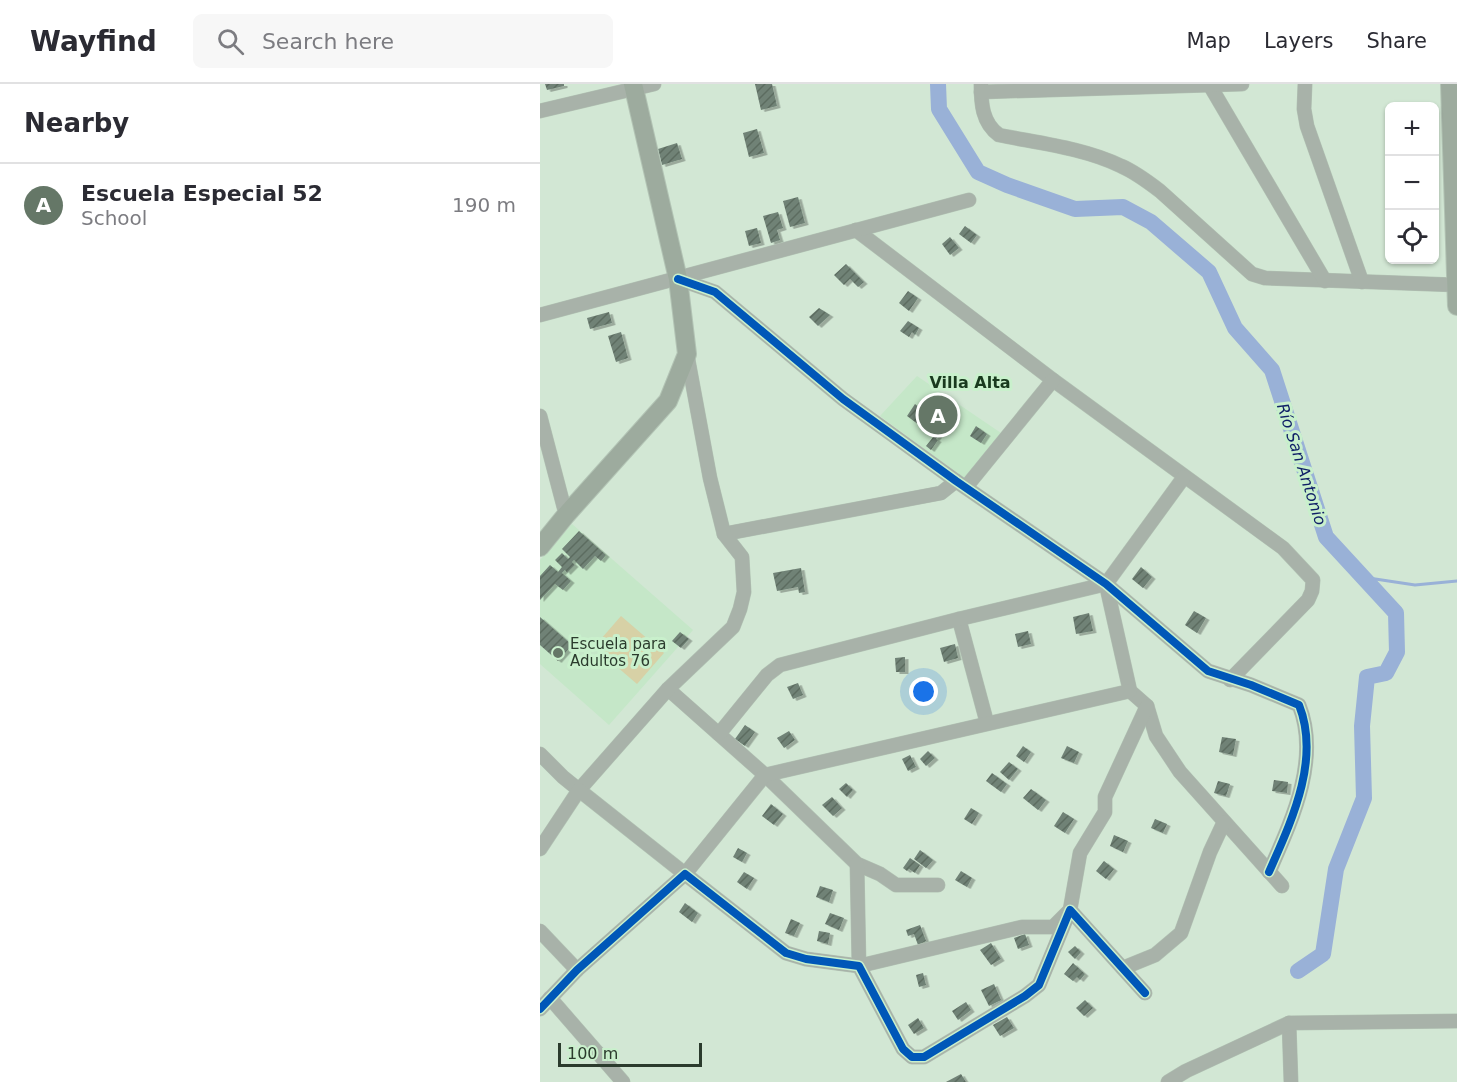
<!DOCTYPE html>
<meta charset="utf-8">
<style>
:root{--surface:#fff;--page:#f7f7f7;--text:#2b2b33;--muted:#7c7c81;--line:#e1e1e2;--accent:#657767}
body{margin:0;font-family:"DejaVu Sans",sans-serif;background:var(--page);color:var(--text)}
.controls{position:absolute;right:18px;top:18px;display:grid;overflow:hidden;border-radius:9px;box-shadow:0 2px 4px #0004}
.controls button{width:54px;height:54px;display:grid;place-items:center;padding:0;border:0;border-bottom:2px solid var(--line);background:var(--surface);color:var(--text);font:30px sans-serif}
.scale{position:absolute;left:18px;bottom:15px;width:144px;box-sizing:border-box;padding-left:6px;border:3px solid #2b3b2d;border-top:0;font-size:16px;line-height:21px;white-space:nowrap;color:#2b3b2d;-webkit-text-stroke:4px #c9f0cc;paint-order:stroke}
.you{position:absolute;left:384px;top:608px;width:21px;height:21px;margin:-15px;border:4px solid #fff;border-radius:50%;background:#1a73e8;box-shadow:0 0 0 9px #1a73e833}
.badge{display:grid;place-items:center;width:39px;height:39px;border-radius:50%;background:var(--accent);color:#fff;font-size:20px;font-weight:700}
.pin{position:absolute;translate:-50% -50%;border:3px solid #fff;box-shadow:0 2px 6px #0006}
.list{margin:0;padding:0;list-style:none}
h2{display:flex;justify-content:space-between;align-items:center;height:78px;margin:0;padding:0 24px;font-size:26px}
h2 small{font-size:20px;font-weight:400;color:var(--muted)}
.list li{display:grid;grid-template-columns:39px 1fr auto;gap:18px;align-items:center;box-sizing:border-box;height:84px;padding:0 24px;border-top:2px solid var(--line)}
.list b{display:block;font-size:22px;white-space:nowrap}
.list p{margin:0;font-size:20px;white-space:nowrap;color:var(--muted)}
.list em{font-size:20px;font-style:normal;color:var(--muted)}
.icon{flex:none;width:33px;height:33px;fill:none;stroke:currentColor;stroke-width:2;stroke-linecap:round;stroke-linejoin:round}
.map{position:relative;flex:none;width:917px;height:998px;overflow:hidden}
header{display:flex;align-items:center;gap:36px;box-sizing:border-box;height:84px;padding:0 30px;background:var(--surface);border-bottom:2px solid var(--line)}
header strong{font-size:28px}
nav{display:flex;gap:33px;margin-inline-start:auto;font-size:21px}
.search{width:420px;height:54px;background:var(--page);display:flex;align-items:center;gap:15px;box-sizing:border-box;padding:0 21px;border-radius:9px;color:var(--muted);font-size:22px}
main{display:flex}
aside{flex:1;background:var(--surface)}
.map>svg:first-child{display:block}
.built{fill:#c5e7c8}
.green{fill:#d7d1a6}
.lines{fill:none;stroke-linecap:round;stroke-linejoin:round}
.stream{stroke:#99b1d7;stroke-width:3}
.river{stroke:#99b1d7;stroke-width:16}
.building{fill:url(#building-hatch);filter:url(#shadow)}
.minor-casing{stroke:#b2c3b4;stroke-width:15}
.major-casing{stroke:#b2c3b4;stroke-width:20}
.minor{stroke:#a8b2a9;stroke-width:14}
.major{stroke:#9dab9e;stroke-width:18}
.cycleway-casing{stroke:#c9f0cc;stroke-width:11}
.cycleway{stroke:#0057b8;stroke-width:8}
.poi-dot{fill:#657767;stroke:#c9f0cc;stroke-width:2}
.labels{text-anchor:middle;stroke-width:6;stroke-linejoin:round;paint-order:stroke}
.poi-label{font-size:15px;fill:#2b3b2d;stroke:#c9f0cc;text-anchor:start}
.neighbourhood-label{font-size:16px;font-weight:bold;fill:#193a1e;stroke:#c9f0cc}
.water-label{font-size:16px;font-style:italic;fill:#0f1f66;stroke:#c9f0cc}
</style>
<header>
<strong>Wayfind</strong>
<div class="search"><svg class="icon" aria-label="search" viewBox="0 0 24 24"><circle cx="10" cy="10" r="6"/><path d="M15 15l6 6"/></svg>Search here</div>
<nav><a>Map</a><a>Layers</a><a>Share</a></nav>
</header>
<main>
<aside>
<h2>Nearby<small></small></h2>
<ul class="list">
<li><span class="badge">A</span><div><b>Escuela Especial 52</b><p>School</p></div><em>190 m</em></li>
</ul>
</aside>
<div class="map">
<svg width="917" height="998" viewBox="0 0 917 998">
<defs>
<pattern id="building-hatch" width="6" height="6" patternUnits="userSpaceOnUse" patternTransform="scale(1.5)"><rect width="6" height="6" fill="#708276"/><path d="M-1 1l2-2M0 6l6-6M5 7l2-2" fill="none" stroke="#5c6c61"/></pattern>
<filter id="shadow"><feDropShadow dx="3.5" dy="2" stdDeviation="0" flood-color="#0004"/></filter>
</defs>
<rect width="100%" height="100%" fill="#d2e7d4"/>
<g class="built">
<path d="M377,292L461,349L426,396L340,332Z"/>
<path d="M32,440L153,546L69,641L0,580V476Z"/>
</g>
<path class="green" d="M81,532L124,569L97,600L54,563Z"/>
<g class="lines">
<path class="stream" d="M822,493L875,501L917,497"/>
<path class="river" d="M398,0L399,25L438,88L467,101L535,125L583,123L611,138L669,188L695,244L732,286L786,453L856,529L857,568L846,589L827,593L822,642L824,714L796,785L783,870L758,887"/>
</g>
<g class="building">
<path d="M5,0H24V2L7,6Z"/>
<path d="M215,0H232L237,22L221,26Z"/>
<path d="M217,45L224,69L209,73L203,49Z"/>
<path d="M137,59L142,75L122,81L118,65Z"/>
<path d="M258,113L265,139L250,143L243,117Z"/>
<path d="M238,128L243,144L237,146L240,156L231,159L223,132Z"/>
<path d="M425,142L437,151L431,159L419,150Z"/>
<path d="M217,144L221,159L209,162L205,147Z"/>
<path d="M410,153L419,164L410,171L402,160Z"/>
<path d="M306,180L324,198L318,203L310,195L304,201L294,191Z"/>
<path d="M368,207L378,214L369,227L359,219Z"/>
<path d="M279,224L290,231L278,242L269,233Z"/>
<path d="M69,228L72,239L50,245L47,234Z"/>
<path d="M368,237L379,244L375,251L372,248L369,253L360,247Z"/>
<path d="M81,248L88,274L76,278L68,252Z"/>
<path d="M375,320L405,343L396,355L398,356L391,366L386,362L394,352L367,332Z"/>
<path d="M436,342L447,350L441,359L430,352Z"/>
<path d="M39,447L66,471L61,477L55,472L43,485L34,476L32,478L35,481L27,489L25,486L22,489L31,497L23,506L15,500L0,516V492L10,481L18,488L22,483L15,476L22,469L28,475L30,473L22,465Z"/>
<path d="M601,483L612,493L603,504L592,495Z"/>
<path d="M261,484L265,508L259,509L258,503L237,507L233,489Z"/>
<path d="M654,527L666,534L657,549L645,541Z"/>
<path d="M549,529L553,547L536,550L533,533Z"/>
<path d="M0,533L32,561L18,577L0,561Z"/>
<path d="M488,547L491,560L478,563L475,550Z"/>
<path d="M140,548L149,555L141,564L132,557Z"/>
<path d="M415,560L418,574L404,578L400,564Z"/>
<path d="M365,573V588H356L355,574Z"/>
<path d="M258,599L263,611L253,615L247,603Z"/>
<path d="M205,641L215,648L205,662L195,655Z"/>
<path d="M249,647L255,656L244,664L237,654Z"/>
<path d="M682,653L696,655L693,671L679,668Z"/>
<path d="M483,662L491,668L484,678L476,672Z"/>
<path d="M527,662L539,668L534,679L521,674Z"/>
<path d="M388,667L395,674L386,682L380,675Z"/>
<path d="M370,671L376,683L368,687L362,675Z"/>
<path d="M469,678L478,685L469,696L460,688Z"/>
<path d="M452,689L467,700L461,708L446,697Z"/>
<path d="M734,696L748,698L747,709L732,707Z"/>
<path d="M678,697L690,700L686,712L674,709Z"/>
<path d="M306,699L313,706L307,713L299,705Z"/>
<path d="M491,705L506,716L498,726L483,714Z"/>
<path d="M292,713L302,724L293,732L282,721Z"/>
<path d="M231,720L243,730L234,741L222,732Z"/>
<path d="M431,724L439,729L432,740L424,735Z"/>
<path d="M523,728L534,735L525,749L514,742Z"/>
<path d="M615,735L627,740L623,749L611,744Z"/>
<path d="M574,751L588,757L583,768L570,762Z"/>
<path d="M198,764L207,769L202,778L193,773Z"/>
<path d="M380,766L393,776L386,784L374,775Z"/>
<path d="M370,774L380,781L375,789L369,785L367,787L363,784Z"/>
<path d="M564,777L574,785L566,795L556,787Z"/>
<path d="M421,787L432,794L427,803L415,796Z"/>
<path d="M204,788L214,794L207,805L197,798Z"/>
<path d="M280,802L293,806L289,818L276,813Z"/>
<path d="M145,819L158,829L152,838L139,828Z"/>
<path d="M290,829L304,834L299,846L285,840Z"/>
<path d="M251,835L260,839L254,852L245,849Z"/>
<path d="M380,841L386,857L378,861L374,850L368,852L366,846Z"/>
<path d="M279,847L290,849L288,860L277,857Z"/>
<path d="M485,850L489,861L478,865L474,854Z"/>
<path d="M451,859L461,875L451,881L440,866Z"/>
<path d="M535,862L541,868L535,875L528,868Z"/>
<path d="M533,879L545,890L540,896L537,893L533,897L524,890Z"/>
<path d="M383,889L386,901L379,903L376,891Z"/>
<path d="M454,900L461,916L449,922L441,906Z"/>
<path d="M545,916L553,924L544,932L536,924Z"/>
<path d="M426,918L431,926L418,936L412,927Z"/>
<path d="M467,933L474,944L460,952L453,941Z"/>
<path d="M378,934L384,944L374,950L368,941Z"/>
<path d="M421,990L426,998H406Z"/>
</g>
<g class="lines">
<g class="minor-casing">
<g id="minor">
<path d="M441,0C441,19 442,39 459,51C498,59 544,64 581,82C595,88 607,97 620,107L712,190L725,194L917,201"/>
<path d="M669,0L785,197"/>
<path d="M765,0L764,25L767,42L822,198"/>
<path d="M441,8L702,0"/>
<path d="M0,27L114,0"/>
<path d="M316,146L513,296L743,464L773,496L772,507L768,516L690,596"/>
<path d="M138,195L175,208L303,315L416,397L566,500L668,587L711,601L759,621C781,676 751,738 729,788"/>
<path d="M0,231L429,116"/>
<path d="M0,332L26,431"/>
<path d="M644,393L566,500L590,607L607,622L616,652L640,688L742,802"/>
<path d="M426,403L513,296"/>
<path d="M184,450L401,409L416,397"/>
<path d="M419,535L447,639"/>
<path d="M128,605L225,691L317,780L340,790L356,801H398"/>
<path d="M179,650L227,591L240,581L419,535L566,500"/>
<path d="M0,670L23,693L39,706L128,605L193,543L200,525L204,508L202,473L184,450L170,394L147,270"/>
<path d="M0,765L39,706L145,790L225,691L590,607"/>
<path d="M317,780L319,882L482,843H513L530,826L540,769L565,728V713L607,622"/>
<path d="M0,847L37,886"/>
<path d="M583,884L615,871L641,849L670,768L684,738"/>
<path d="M10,914L83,998"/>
<path d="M0,925L37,886L145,790L246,869L266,875L319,882L363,965L372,973H384L485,912L499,901L530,826L605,909"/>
<path d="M749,939L751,998"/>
<path d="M628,998L646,987L749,939L917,937"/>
</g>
</g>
<g class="major-casing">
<g id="major">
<path d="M910,0L917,222"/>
<path d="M0,463L26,431L128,317L147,270L138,195L93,0"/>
</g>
</g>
<use href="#minor" class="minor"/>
<use href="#major" class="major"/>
<g class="cycleway-casing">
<g id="cycleway">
<path d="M138,195L175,208L303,315L416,397L566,500L668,587L711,601L759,621C781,676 751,738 729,788"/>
<path d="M0,925L37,886L145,790L246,869L266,875L319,882L363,965L372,973H384L485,912L499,901L530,826L605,909"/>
</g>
</g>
<use href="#cycleway" class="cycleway"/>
</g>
<circle class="poi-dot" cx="18" cy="569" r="6"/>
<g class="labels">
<g class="poi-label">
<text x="30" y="565">Escuela para<tspan x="30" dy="17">Adultos 76</tspan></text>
</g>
<g class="neighbourhood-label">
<text x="430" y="304">Villa Alta</text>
</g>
<g class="water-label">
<text transform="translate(762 380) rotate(72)" y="6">Río San Antonio</text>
</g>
</g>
</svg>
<div class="controls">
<button>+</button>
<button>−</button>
<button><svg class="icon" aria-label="locate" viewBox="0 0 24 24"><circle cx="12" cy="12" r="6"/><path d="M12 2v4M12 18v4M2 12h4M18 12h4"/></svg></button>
</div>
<div class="scale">100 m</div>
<div class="you"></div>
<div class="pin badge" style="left:398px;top:331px">A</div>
</div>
</main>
